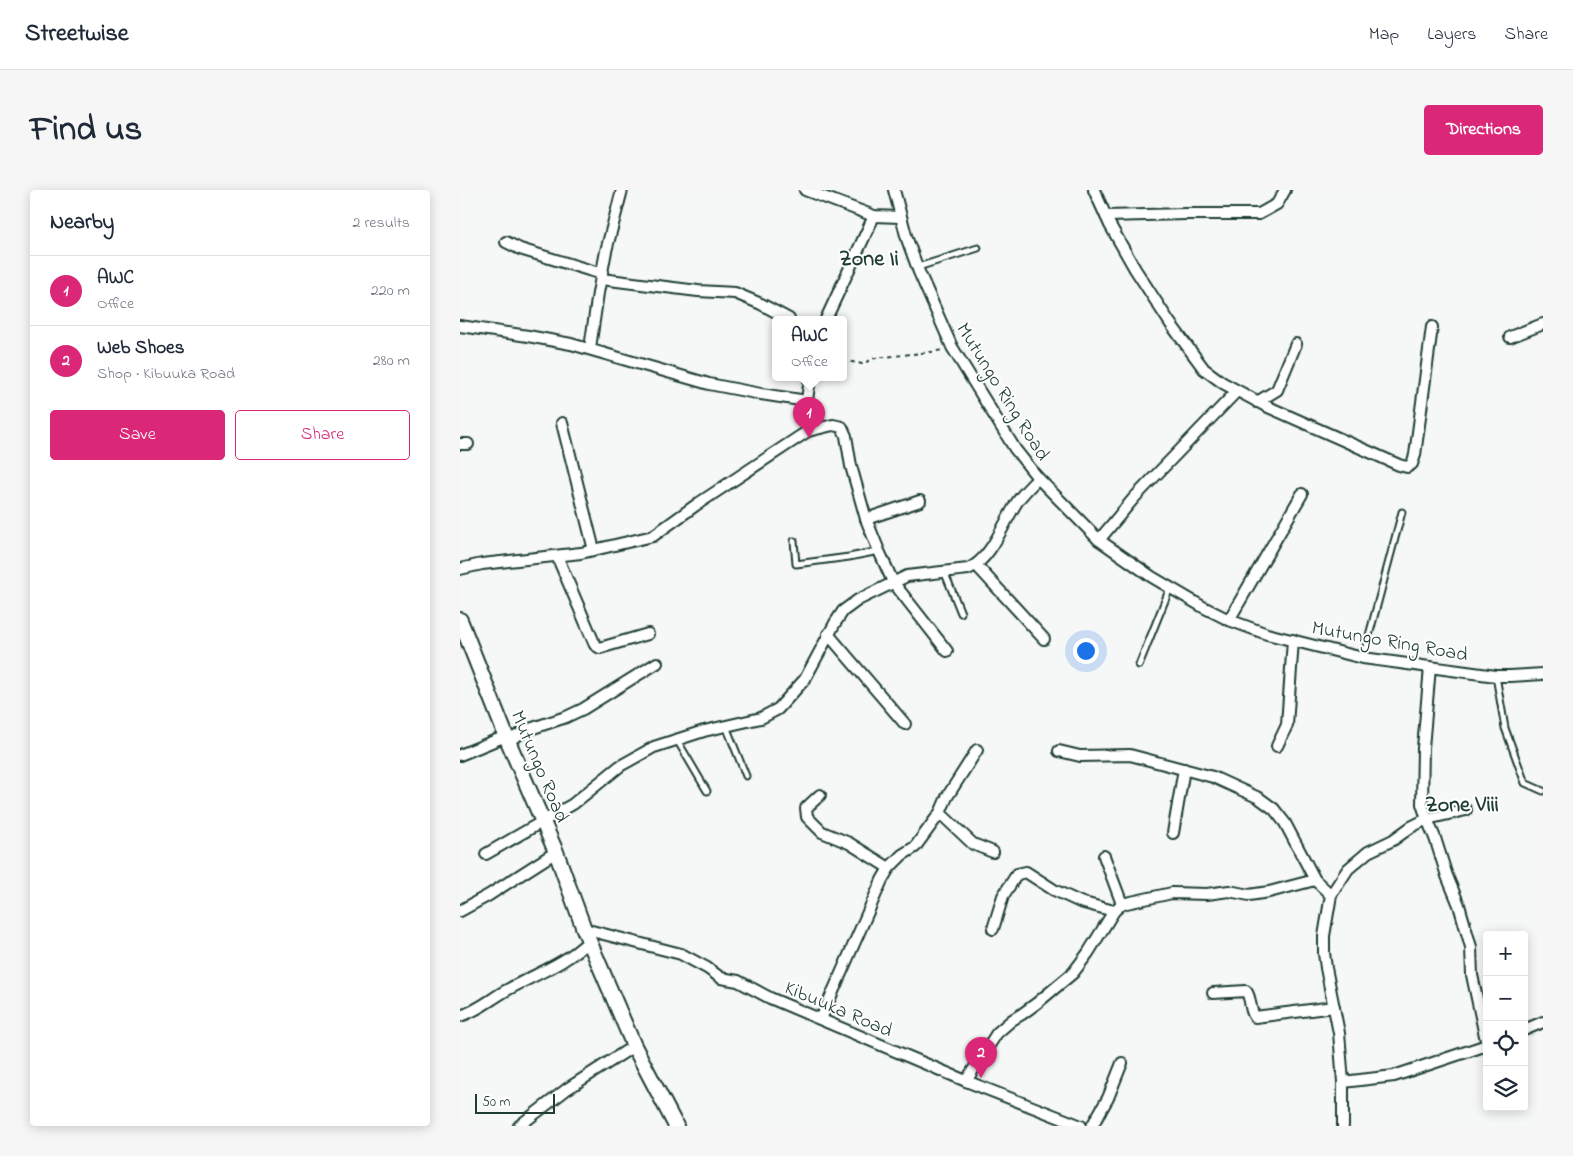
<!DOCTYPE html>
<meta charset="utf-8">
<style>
:root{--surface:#fff;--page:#f6f6f7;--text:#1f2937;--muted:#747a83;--line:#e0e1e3;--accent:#db2777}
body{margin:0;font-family:"Indie Flower",sans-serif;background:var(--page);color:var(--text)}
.controls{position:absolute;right:15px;bottom:15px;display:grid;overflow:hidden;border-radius:5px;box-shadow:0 2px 12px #0003}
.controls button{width:45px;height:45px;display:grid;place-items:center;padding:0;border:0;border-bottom:1px solid var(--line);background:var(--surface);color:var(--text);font:25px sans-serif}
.scale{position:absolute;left:15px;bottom:12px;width:80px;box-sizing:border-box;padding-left:5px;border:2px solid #1f3d34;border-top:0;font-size:14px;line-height:18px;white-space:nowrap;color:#1f3d34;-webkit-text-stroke:4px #fff;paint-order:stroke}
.you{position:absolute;left:625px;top:460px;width:18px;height:18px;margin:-12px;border:4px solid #fff;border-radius:50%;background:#1a73e8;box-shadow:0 0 0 8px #1a73e833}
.badge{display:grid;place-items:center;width:32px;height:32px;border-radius:50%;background:var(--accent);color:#fff;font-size:16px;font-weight:700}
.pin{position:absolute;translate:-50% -41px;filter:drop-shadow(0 1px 2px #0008)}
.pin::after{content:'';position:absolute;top:26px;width:18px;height:15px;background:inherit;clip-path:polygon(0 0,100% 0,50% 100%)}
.popup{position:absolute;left:312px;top:126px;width:75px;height:65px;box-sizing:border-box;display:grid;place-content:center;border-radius:5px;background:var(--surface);filter:drop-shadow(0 1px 4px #0005);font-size:16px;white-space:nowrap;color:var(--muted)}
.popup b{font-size:19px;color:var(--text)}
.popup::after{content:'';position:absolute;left:50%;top:100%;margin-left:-10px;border:10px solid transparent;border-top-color:var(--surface)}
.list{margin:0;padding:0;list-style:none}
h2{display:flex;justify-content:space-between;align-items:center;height:65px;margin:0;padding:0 20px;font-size:21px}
h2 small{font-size:16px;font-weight:400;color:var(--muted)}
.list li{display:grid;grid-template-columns:32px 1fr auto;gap:15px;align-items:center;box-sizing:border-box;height:70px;padding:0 20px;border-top:1px solid var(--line)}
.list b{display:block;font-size:19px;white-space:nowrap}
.list p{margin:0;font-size:16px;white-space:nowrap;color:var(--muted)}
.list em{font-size:16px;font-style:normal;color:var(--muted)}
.actions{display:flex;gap:10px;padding:15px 20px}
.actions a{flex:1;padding:11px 0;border:1px solid var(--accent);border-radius:5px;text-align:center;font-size:18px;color:var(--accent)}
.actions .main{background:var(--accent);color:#fff}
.icon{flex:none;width:28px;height:28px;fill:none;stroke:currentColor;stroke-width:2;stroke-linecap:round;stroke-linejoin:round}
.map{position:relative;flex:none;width:1083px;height:936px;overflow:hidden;border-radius:5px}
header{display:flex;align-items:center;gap:30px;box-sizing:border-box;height:70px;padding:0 25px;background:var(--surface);border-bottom:1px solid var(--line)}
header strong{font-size:24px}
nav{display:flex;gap:28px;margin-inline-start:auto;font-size:18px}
.intro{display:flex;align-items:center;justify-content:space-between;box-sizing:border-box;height:120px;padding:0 30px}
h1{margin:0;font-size:35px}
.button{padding:12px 22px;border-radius:5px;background:var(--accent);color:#fff;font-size:18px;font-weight:700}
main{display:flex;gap:30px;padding:0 30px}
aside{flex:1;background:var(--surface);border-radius:5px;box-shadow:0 2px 12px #0003}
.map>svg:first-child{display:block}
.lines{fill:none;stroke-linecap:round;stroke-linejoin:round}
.lane-casing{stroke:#1f3d34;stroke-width:9}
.street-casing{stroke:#1f3d34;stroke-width:14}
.secondary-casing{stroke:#1f3d34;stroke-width:18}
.path{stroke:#1f3d34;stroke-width:2;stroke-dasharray:4 4;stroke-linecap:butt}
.lane{stroke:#fff;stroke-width:5}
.street{stroke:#fff;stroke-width:10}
.secondary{stroke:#fff;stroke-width:14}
.labels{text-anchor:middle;stroke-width:4;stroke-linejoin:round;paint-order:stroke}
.street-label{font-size:20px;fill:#1f3d34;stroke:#fff}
.quarter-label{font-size:22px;font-weight:bold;fill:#1f3d34;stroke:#fff}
</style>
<header>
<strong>Streetwise</strong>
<nav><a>Map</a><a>Layers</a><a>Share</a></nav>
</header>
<div class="intro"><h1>Find us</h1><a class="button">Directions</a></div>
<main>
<aside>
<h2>Nearby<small>2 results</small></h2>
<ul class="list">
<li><span class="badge">1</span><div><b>AWC</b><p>Office</p></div><em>220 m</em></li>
<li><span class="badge">2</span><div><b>Web Shoes</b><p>Shop · Kibuuka Road</p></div><em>280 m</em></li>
</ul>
<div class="actions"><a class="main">Save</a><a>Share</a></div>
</aside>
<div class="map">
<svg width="1083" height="936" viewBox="0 0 1083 936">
<rect width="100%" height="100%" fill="#f6f7f7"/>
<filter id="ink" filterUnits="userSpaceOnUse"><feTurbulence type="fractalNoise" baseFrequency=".02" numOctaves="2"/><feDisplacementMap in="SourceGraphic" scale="10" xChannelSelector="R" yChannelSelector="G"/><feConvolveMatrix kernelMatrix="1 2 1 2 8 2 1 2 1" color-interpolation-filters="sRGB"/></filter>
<g filter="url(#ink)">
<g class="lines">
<g class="lane-casing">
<g id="lane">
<path d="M458,77L518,58"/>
<path d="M334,351L336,374L389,367L419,361"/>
<path d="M484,381L501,423"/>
<path d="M903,468L942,322"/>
<path d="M679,475L710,398"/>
<path d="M1036,486L1045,538L1065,593L1083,601"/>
<path d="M266,536L286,586"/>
<path d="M217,550L247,601"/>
</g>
</g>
<g class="street-casing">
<g id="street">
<path d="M345,0L414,26L440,27"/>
<path d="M434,0L447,49L459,82L492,157L555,259L578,288L639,350L692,387L743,417L769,430L807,444L903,468L1036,486H1050L1083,484"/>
<path d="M634,0L650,35L675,79L710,133L744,179L763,193L806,216L939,275L947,277L952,274L955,265L972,137"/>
<path d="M646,26L726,24H799L817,14L825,0"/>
<path d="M46,52L60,59L142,84"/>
<path d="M141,89L238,101L275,103L301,114L329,129"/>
<path d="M366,129L414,26"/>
<path d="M0,136L68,146L111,154L249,194L301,204L347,211"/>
<path d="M1050,147L1083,134"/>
<path d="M130,158L138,103L146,61L162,0"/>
<path d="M797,212L817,200L836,154"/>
<path d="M102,233L134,360"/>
<path d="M348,241L373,235L382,237L386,246L391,276L406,329L419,361L433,392L487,461"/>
<path d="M0,254H8"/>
<path d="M406,329L460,311"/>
<path d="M639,350L674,308L777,201"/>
<path d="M97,366L135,455L140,458L188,444"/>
<path d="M517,376L584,449"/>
<path d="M0,379L22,374L121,363L193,346L236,315L348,241L350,230L347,211L350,187"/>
<path d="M769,430L842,304"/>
<path d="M368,444L445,534"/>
<path d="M48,551L67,540L106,527L123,519L197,473"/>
<path d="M817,556L827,535L833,450"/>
<path d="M517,560L487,607L480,623L513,654L533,662"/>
<path d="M599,561L620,566L670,565L753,587L799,608L814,619L825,633L855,690L871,705"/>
<path d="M0,565L46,546"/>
<path d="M360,605L346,618L347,627L362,642L389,653L429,678"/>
<path d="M1006,620L967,629L975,648L987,686L999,715L1011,757L1012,785L1027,855"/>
<path d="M713,643L724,579"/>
<path d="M26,664L113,614L160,576L194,557L244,541L301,528L318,519L345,489L375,433L383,421L398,410L447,386L508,379C531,370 544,332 557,312C563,303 571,296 578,288"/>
<path d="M644,666L662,714"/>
<path d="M0,721L29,705L96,662"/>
<path d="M124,739L221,764L247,778L261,788L278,791L310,808L506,891L621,936"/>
<path d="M533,739L543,706L557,684L566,682L594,700L620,712L654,721"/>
<path d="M753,803L786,801C792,809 789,820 795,827L874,817"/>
<path d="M0,826C18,821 32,808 47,800C77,783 104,775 130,750"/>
<path d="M361,829L422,690L429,678L442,665L455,657L480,623"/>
<path d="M1064,840L1083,832"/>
<path d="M506,891L537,843L552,830L562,824L577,813L613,783L628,763L654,721L662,714L712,703L747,704L769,701L789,705L809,702L855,690"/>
<path d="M883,892L934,886L1027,855"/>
<path d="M59,936L107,899L174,856"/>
<path d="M632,936L648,908L662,873"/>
<path d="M883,936V892L879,843L866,778L864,763V746L871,705L888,679L908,662L933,650L951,637L967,629L962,614L963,558L970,477"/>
</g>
</g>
<g class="secondary-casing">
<path id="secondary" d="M0,430L48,551L96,662L124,739L174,856L216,936"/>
</g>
<path class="path" d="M383,170L402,174L415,168L471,162L483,160"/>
<use href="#lane" class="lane"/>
<use href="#street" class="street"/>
<use href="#secondary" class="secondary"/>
</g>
</g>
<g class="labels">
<g class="street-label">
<text transform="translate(544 201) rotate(58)" y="7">Mutungo Ring Road</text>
<text transform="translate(930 450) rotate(10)" y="7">Mutungo Ring Road</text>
<text transform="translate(81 576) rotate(67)" y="7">Mutungo Road</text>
<text transform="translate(379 818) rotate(23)" y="7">Kibuuka Road</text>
</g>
<g class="quarter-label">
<text x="409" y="75">Zone Ii</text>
<text x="1002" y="621">Zone Viii</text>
</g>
</g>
</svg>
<div class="controls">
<button>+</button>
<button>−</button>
<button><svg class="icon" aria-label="locate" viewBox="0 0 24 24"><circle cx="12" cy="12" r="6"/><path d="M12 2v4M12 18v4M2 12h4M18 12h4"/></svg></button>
<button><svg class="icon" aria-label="layers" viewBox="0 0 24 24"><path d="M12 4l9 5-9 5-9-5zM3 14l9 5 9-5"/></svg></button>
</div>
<div class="scale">50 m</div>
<div class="you"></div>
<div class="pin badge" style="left:349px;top:248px">1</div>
<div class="popup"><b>AWC</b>Office</div>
<div class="pin badge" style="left:521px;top:888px">2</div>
</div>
</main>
